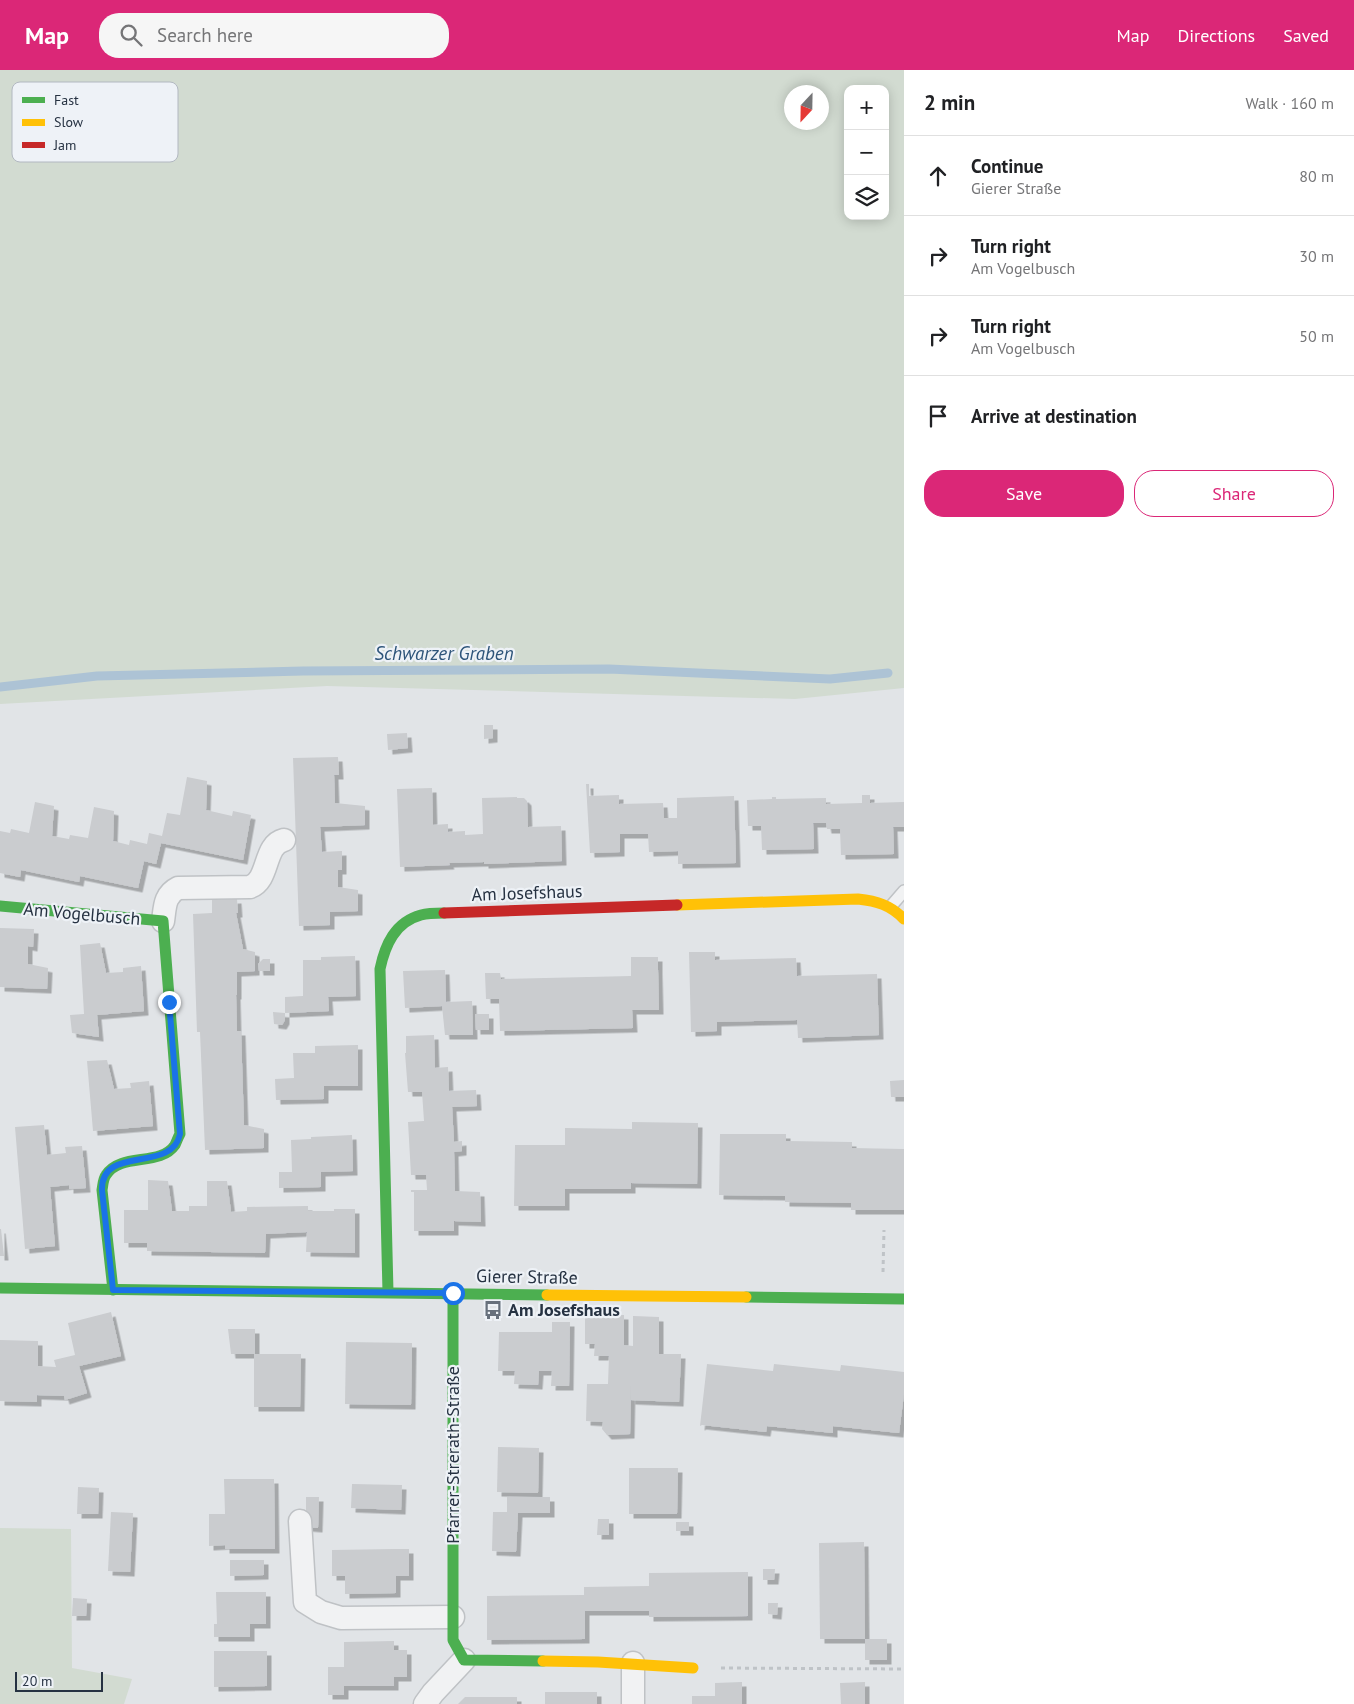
<!DOCTYPE html>
<meta charset="utf-8">
<style>
:root{--surface:#fff;--page:#f6f6f6;--text:#202124;--muted:#757577;--line:#e0e0e0;--accent:#db2777}
body{margin:0;font-family:"PT Sans",sans-serif;background:var(--page);color:var(--text)}
.controls{position:absolute;right:15px;top:15px;display:grid;overflow:hidden;border-radius:10px;box-shadow:0 2px 12px #0003}
.controls button{width:45px;height:45px;display:grid;place-items:center;padding:0;border:0;border-bottom:1px solid var(--line);background:var(--surface);color:var(--text);font:25px sans-serif}
.compass{position:absolute;left:784px;top:15px;width:45px;height:45px;border-radius:50%;background:var(--surface);box-shadow:0 2px 12px #0003;rotate:202deg}
.scale{position:absolute;left:15px;bottom:12px;width:88px;box-sizing:border-box;padding-left:5px;border:2px solid #263242;border-top:0;font-size:14px;line-height:18px;white-space:nowrap;color:#263242;-webkit-text-stroke:4px #eef2f7;paint-order:stroke}
.stop{position:absolute;width:15px;height:15px;margin:-11px;border:4px solid #1a73e8;border-radius:50%;background:#fff}
.stop.end{background:#1a73e8;border-color:#fff;box-shadow:0 1px 5px #0008}
.list{margin:0;padding:0;list-style:none}
h2{display:flex;justify-content:space-between;align-items:center;height:65px;margin:0;padding:0 20px;font-size:21px}
h2 small{font-size:16px;font-weight:400;color:var(--muted)}
.list li{display:grid;grid-template-columns:32px 1fr auto;gap:15px;align-items:center;box-sizing:border-box;height:80px;padding:0 20px;border-top:1px solid var(--line)}
.list b{display:block;font-size:19px;white-space:nowrap}
.list p{margin:0;font-size:16px;white-space:nowrap;color:var(--muted)}
.list em{font-size:16px;font-style:normal;color:var(--muted)}
.actions{display:flex;gap:10px;padding:15px 20px}
.actions a{flex:1;padding:11px 0;border:1px solid var(--accent);border-radius:20px;text-align:center;font-size:18px;color:var(--accent)}
.actions .main{background:var(--accent);color:#fff}
.icon{flex:none;width:28px;height:28px;fill:none;stroke:currentColor;stroke-width:2;stroke-linecap:round;stroke-linejoin:round}
.map{position:relative;flex:none;width:904px;height:1634px;overflow:hidden}
header{display:flex;align-items:center;gap:30px;box-sizing:border-box;height:70px;padding:0 25px;background:var(--accent);color:#fff}
header strong{font-size:24px}
nav{display:flex;gap:28px;margin-inline-start:auto;font-size:18px}
.search{width:350px;height:45px;background:var(--page);display:flex;align-items:center;gap:12px;box-sizing:border-box;padding:0 18px;border-radius:20px;color:var(--muted);font-size:19px}
main{display:flex}
aside{flex:1;background:var(--surface)}
.map>svg:first-child{display:block}
.green{fill:#d2dbd1;fill-rule:evenodd}
.lines{fill:none;stroke-linecap:round;stroke-linejoin:round}
.stream{stroke:#adc3d5;stroke-width:9}
.building{fill:#cacccf;filter:url(#shadow)}
.lane-casing{stroke:#bfc2c5;stroke-width:14}
.street-casing{stroke:#bfc2c5;stroke-width:25}
.path{stroke:#bfc3c7;stroke-width:3;stroke-dasharray:4 4;stroke-linecap:butt}
.lane{stroke:#f1f2f3;stroke-width:11}
.street{stroke:#f1f2f3;stroke-width:22}
.fast{stroke:#4caf50;stroke-width:11}
.slow{stroke:#ffc107;stroke-width:11}
.jam{stroke:#c62828;stroke-width:11}
.route{stroke:#1a73e8;stroke-width:6}
.labels{text-anchor:middle;stroke-width:4.5;stroke-linejoin:round;paint-order:stroke}
.street-label{font-size:18px;fill:#263242;stroke:#eef2f7}
.poi-label{font-size:18px;font-weight:bold;fill:#263242;stroke:#eef2f7;text-anchor:start}
.water-label{font-size:19px;font-style:italic;fill:#2d5479;stroke:#eef2f7}
.key{fill:#eef2f7;stroke:#b2b8c1;stroke-width:1}
.key-label{font-size:14px;fill:#263242}
</style>
<header>
<strong>Map</strong>
<div class="search"><svg class="icon" aria-label="search" viewBox="0 0 24 24"><circle cx="10" cy="10" r="6"/><path d="M15 15l6 6"/></svg>Search here</div>
<nav><a>Map</a><a>Directions</a><a>Saved</a></nav>
</header>
<main>
<div class="map">
<svg width="904" height="1634" viewBox="0 0 904 1634">
<defs>
<filter id="shadow"><feDropShadow dx="4.5" dy="4.5" stdDeviation="0" flood-color="#0004"/></filter>
</defs>
<rect width="100%" height="100%" fill="#e1e4e7"/>
<g class="green">
<path d="M0,0H904V618L795,629L327,616L0,634ZM848,19H885V146H848ZM792,22H822V52H792Z"/>
<path d="M0,1458L71,1459L72,1598L132,1609L124,1634H0Z"/>
</g>
<g class="lines">
<path class="stream" d="M0,617L97,606L303,601L609,599L830,609L888,603"/>
</g>
<g class="building">
<path d="M484,655H493V668L484,669Z"/>
<path d="M407,663L408,678L388,680L387,664Z"/>
<path d="M338,687L339,705H334L335,733L365,736V755L320,757L322,782L342,781V800H338V817L358,820V841L330,842V855L299,856L293,688Z"/>
<path d="M187,707L207,711L206,740L232,746L233,741L251,745L243,790L161,773L156,794L144,791L138,818L80,806L79,812L21,800L20,807L0,803V761L10,763L11,759L29,763L35,732L54,736L52,766L69,769L70,765L88,768L94,737L114,741L113,771L129,775L130,770L147,774L149,763L162,766L167,743L180,745Z"/>
<path d="M586,714H589V726L619,725V734L663,733L664,748H677V728L734,726L736,793L678,794V781L649,782L648,764H620V782L590,783Z"/>
<path d="M432,718L433,755L448,754V762L465,761V765L483,764L482,728L517,727V728H524L527,731L528,757L561,756L562,791L484,794V792L449,793L450,795L400,797L397,719Z"/>
<path d="M862,725H870V733L904,732V757H893L894,784L841,785L840,759H827L826,753H813L814,779L762,780L761,756H748L747,730L772,729V727H776V729L826,728V734L862,733Z"/>
<path d="M237,829L238,843H236L243,879L255,882V901L237,902V925H236L237,961H241L244,1055L264,1059V1078L205,1080L200,962H197L193,844L212,843V830Z"/>
<path d="M0,858L34,859L33,877L28,876V894L48,898L47,919L0,917Z"/>
<path d="M100,873L106,903L123,902V898L141,896L144,941L97,945L99,967L72,963L70,945L84,944L80,875Z"/>
<path d="M689,882H715V890L796,888L797,906L877,904L879,965L798,968L797,950L717,952V961L691,962Z"/>
<path d="M355,886L356,926L328,927L329,941L285,943V927L303,926V890H321V887Z"/>
<path d="M631,887H658V900L659,940H632L633,958L500,961L499,929H486L485,903H500L501,909L631,906Z"/>
<path d="M263,889H270V901H259L258,894Z"/>
<path d="M445,900L446,932L472,931L473,965H445L442,936L405,938L403,901Z"/>
<path d="M273,942L285,943V950L282,955L274,954Z"/>
<path d="M475,944H489V960H476Z"/>
<path d="M434,965L435,998L448,997L449,1021L476,1020L477,1036L452,1037L454,1072L462,1071V1081L454,1082L455,1121L480,1122L481,1152L454,1151V1161H414V1122H411V1120H427L426,1105H411L408,1052L424,1051L422,1022H408L405,983H406V966Z"/>
<path d="M358,975V1016H324V1029L276,1030L275,1009L294,1008L293,983H315V976Z"/>
<path d="M107,990L114,1019L131,1018L130,1013L149,1011L153,1056L93,1061L87,991Z"/>
<path d="M904,1010V1027H891L890,1011Z"/>
<path d="M632,1052L698,1053L697,1114L631,1113V1119H565V1136H514L515,1075H565V1058L632,1059Z"/>
<path d="M44,1055L47,1085L66,1083L65,1077L82,1076L86,1118L69,1119V1115L50,1117L55,1176L25,1179L15,1057Z"/>
<path d="M720,1064H786V1071L852,1072V1078L904,1079V1140H851V1133L785,1132V1126L719,1125Z"/>
<path d="M352,1065L353,1101L321,1102V1117L279,1118V1102H292L291,1070L311,1069V1067Z"/>
<path d="M148,1110L168,1111L172,1141H189V1136H207V1111H227L231,1142L247,1141V1137L308,1136V1141H334V1139H355V1183L306,1182L307,1162L266,1164L265,1183L147,1181V1173H124V1140H148Z"/>
<path d="M0,1159H1L4,1186H0Z"/>
<path d="M111,1242L121,1286L79,1296L87,1323L65,1330L64,1326L37,1325V1332L0,1331V1270L38,1271V1296L56,1297L54,1290L75,1285L68,1253Z"/>
<path d="M585,1244L624,1245V1275L633,1276V1246L659,1247V1284H681L679,1332L631,1330V1315L630,1364L607,1365L602,1359L603,1352L586,1351L587,1314H608L609,1286H594L595,1274H585Z"/>
<path d="M552,1252H570L569,1316H551L552,1301H539L538,1315L514,1314L515,1301H498L499,1262H552Z"/>
<path d="M228,1259H255V1284H301L300,1337H254V1284H231Z"/>
<path d="M346,1272L412,1273L411,1335L345,1334Z"/>
<path d="M707,1294L773,1301L774,1294L840,1301L841,1295L904,1302V1324L899,1363L833,1356V1363L767,1356L766,1362L702,1355L700,1356Z"/>
<path d="M498,1377L539,1378L538,1423L497,1422Z"/>
<path d="M629,1398H678L677,1444H629Z"/>
<path d="M224,1409H274L275,1479H225V1475L209,1476V1444H225Z"/>
<path d="M352,1414L402,1415L401,1440L351,1438Z"/>
<path d="M78,1417L99,1418L98,1444H77Z"/>
<path d="M306,1427H319L318,1458L306,1457Z"/>
<path d="M507,1427H550V1443H518L516,1482L492,1481L493,1442H507Z"/>
<path d="M111,1442L133,1443L130,1502L108,1501Z"/>
<path d="M598,1449H609V1465H597Z"/>
<rect x="676" y="1452" width="13" height="9"/>
<path d="M864,1472L865,1569H820L819,1473Z"/>
<path d="M395,1479H409V1506H396V1523L345,1524V1506H332V1480Z"/>
<path d="M230,1490H264V1505L230,1506Z"/>
<path d="M763,1499H775L774,1510H763Z"/>
<path d="M748,1502V1546L649,1547V1541H585V1569L487,1570V1526L584,1525V1517L649,1516V1503Z"/>
<path d="M216,1522H266V1554H250V1567H214V1554H217Z"/>
<path d="M73,1528L87,1529L86,1546H72Z"/>
<path d="M768,1533H778L777,1545L768,1544Z"/>
<rect x="865" y="1569" width="22" height="21"/>
<path d="M394,1571V1580H407V1607H394V1616H344V1625H328V1597H344V1572Z"/>
<path d="M214,1581H267V1616L214,1617Z"/>
<path d="M742,1612V1634H692V1626H715V1613Z"/>
<path d="M865,1612V1634H841L840,1613Z"/>
<rect x="545" y="1622" width="52" height="12"/>
<path d="M465,1627H517V1634H458Z"/>
</g>
<g class="lines">
<g class="lane-casing">
<path id="lane" d="M891,836L904,821"/>
</g>
<g class="street-casing">
<g id="street">
<path d="M163,851C165,838 164,825 178,818L250,817C270,810 263,775 284,770"/>
<path d="M300,1451L305,1532L321,1542L341,1548L453,1547"/>
<path d="M425,1634L433,1623L464,1590"/>
<path d="M633,1634V1593"/>
</g>
</g>
<g class="path">
<path d="M883,1202L884,1160"/>
<path d="M721,1598L904,1599"/>
</g>
<use href="#lane" class="lane"/>
<use href="#street" class="street"/>
<g class="fast">
<path d="M0,836L163,851L180,1064C178,1067 177,1071 175,1075C160,1097 121,1082 106,1105C103,1109 103,1115 102,1120L113,1220"/>
<path d="M0,1218L547,1225"/>
<path d="M388,1222L380,899C385,875 395,852 421,845C428,843 437,843 444,843"/>
<path d="M453,1223V1570L464,1590L543,1591"/>
<path d="M746,1227L904,1229"/>
</g>
<g class="slow">
<path d="M677,835L858,829C877,831 890,835 904,849"/>
<path d="M547,1225L746,1227"/>
<path d="M543,1591L598,1592L693,1598"/>
</g>
<path class="jam" d="M444,843L677,835"/>
</g>
<g class="lines">
<path class="route" d="M169,932L180,1064C172,1104 101,1074 102,1120L113,1220L453,1223"/>
</g>
<defs>
<g id="bus-bare" transform="scale(1.5)"><path d="M-5-6H5V4H4V6H2V4H-2V6H-4V4H-5ZM-3.5-4V0h7V-4ZM-3.5 1.2v1.5H-2V1.2ZM2 1.2v1.5H3.5V1.2Z" fill="#67707c" stroke="#eef2f7" stroke-width="2.5" paint-order="stroke"/></g>
</defs>
<g fill-rule="evenodd">
<use href="#bus-bare" x="493" y="1240"/>
</g>
<g class="labels">
<g class="street-label">
<text transform="translate(527 823) rotate(-2)" y="6">Am Josefshaus</text>
<text transform="translate(82 844) rotate(5)" y="6">Am Vogelbusch</text>
<text transform="translate(527 1207) rotate(1)" y="6">Gierer Straße</text>
<text transform="translate(453 1385) rotate(-90)" y="6">Pfarrer-Strerath-Straße</text>
</g>
<g class="poi-label">
<text x="508" y="1246">Am Josefshaus</text>
</g>
<g class="water-label">
<text x="444" y="590">Schwarzer Graben</text>
</g>
</g>
<rect x="12" y="12" width="166" height="80" rx="8" class="key"/>
<rect x="22" y="27" width="23" height="6" fill="#4caf50"/>
<rect x="22" y="49" width="23" height="7" fill="#ffc107"/>
<rect x="22" y="72" width="23" height="6" fill="#c62828"/>
<g class="key-label">
<text x="54" y="35">Fast</text>
<text x="54" y="57">Slow</text>
<text x="54" y="80">Jam</text>
</g>
</svg>
<div class="controls">
<button>+</button>
<button>−</button>
<button><svg class="icon" aria-label="layers" viewBox="0 0 24 24"><path d="M12 4l9 5-9 5-9-5zM3 14l9 5 9-5"/></svg></button>
</div>
<svg class="compass" viewBox="-18 -18 36 36"><path d="M0-13l5 13h-10z" fill="#e53935"/><path d="M0 13l5-13h-10z" fill="#757577"/></svg>
<div class="scale">20 m</div>
<div class="stop" style="left:453px;top:1223px"></div>
<div class="stop end" style="left:169px;top:932px"></div>
</div>
<aside>
<h2>2 min<small>Walk · 160 m</small></h2>
<ul class="list">
<li><svg class="icon" aria-label="ahead" viewBox="0 0 24 24"><path d="M12 20V5M6 11l6-6 6 6"/></svg><div><b>Continue</b><p>Gierer Straße</p></div><em>80 m</em></li>
<li><svg class="icon" aria-label="right" viewBox="0 0 24 24"><path d="M7 20v-9h11M14 6l5 5-5 5"/></svg><div><b>Turn right</b><p>Am Vogelbusch</p></div><em>30 m</em></li>
<li><svg class="icon" aria-label="right" viewBox="0 0 24 24"><path d="M7 20v-9h11M14 6l5 5-5 5"/></svg><div><b>Turn right</b><p>Am Vogelbusch</p></div><em>50 m</em></li>
<li><svg class="icon" aria-label="arrive" viewBox="0 0 24 24"><path d="M6 21V4h12l-3 4 3 4H6"/></svg><div><b>Arrive at destination</b></div></li>
</ul>
<div class="actions"><a class="main">Save</a><a>Share</a></div>
</aside>
</main>
